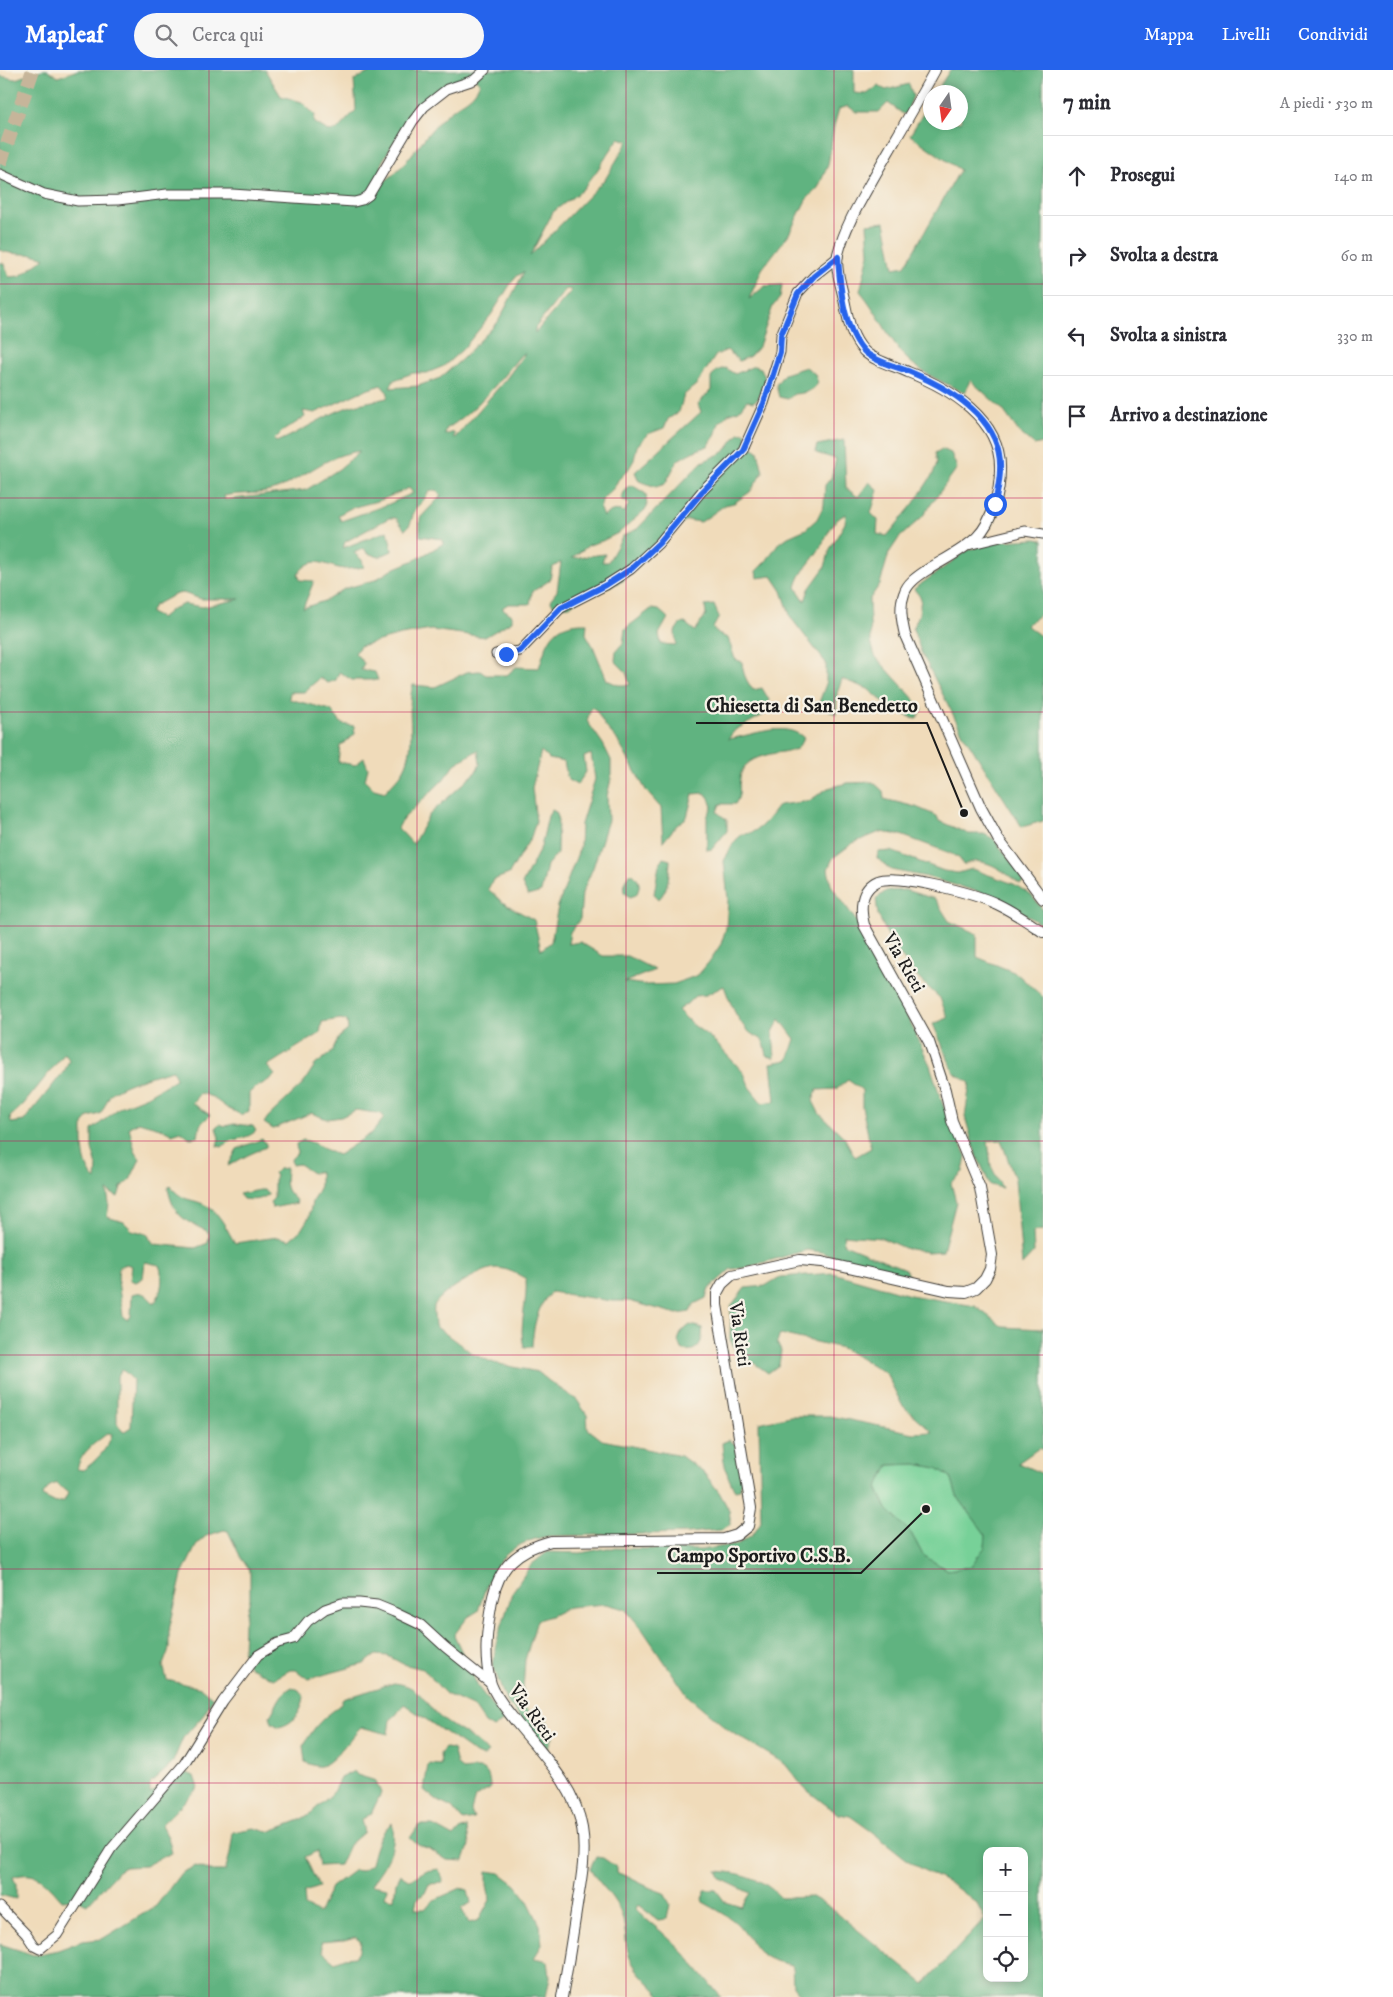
<!DOCTYPE html>
<html lang="it">
<meta charset="utf-8">
<style>
:root{--surface:#fff;--page:#f7f7f7;--text:#2b2b33;--muted:#7c7c81;--line:#e1e1e2;--accent:#2563eb}
body{margin:0;font-family:"IM FELL DW Pica",serif;background:var(--page);color:var(--text)}
.controls{position:absolute;right:15px;bottom:15px;display:grid;overflow:hidden;border-radius:10px;box-shadow:0 2px 8px #0003}
.controls button{width:45px;height:45px;display:grid;place-items:center;padding:0;border:0;border-bottom:1px solid var(--line);background:var(--surface);color:var(--text);font:25px sans-serif}
.compass{position:absolute;left:923px;top:15px;width:45px;height:45px;border-radius:50%;background:var(--surface);box-shadow:0 2px 8px #0003;rotate:193deg}
.stop{position:absolute;width:15px;height:15px;margin:-11px;border:4px solid #2563eb;border-radius:50%;background:#fff}
.stop.end{background:#2563eb;border-color:#fff;box-shadow:0 1px 5px #0008}
.list{margin:0;padding:0;list-style:none}
h2{display:flex;justify-content:space-between;align-items:center;height:65px;margin:0;padding:0 20px;font-size:21px}
h2 small{font-size:16px;font-weight:400;color:var(--muted)}
.list li{display:grid;grid-template-columns:32px 1fr auto;gap:15px;align-items:center;box-sizing:border-box;height:80px;padding:0 20px;border-top:1px solid var(--line)}
.list b{display:block;font-size:19px;white-space:nowrap}
.list em{font-size:16px;font-style:normal;color:var(--muted)}
.icon{flex:none;width:28px;height:28px;fill:none;stroke:currentColor;stroke-width:2;stroke-linecap:round;stroke-linejoin:round}
.map{position:relative;flex:none;width:1043px;height:1927px;overflow:hidden}
header{display:flex;align-items:center;gap:30px;box-sizing:border-box;height:70px;padding:0 25px;background:var(--accent);color:#fff}
header strong{font-size:24px}
nav{display:flex;gap:28px;margin-inline-start:auto;font-size:18px}
.search{width:350px;height:45px;background:var(--page);display:flex;align-items:center;gap:12px;box-sizing:border-box;padding:0 18px;border-radius:28px;color:var(--muted);font-size:19px}
main{display:flex}
aside{flex:1;background:var(--surface)}
.map>svg:first-child{display:block}
.green{fill:#77d198;stroke:#4a765a}
.forest{fill:#61b380;stroke:#3e684e;fill-rule:evenodd}
.lines{fill:none;stroke-linecap:round;stroke-linejoin:round}
.trunk-tunnel{stroke:#c6b59a;stroke-width:14;stroke-dasharray:14 7;stroke-linecap:butt}
.minor-casing{stroke:#3c3934;stroke-width:11}
.tertiary-casing{stroke:#3c3934;stroke-width:12}
.minor{stroke:#fff;stroke-width:9}
.tertiary{stroke:#fff;stroke-width:10}
.route{stroke:#2563eb;stroke-width:6}
.grid{fill:none;stroke:#c2185b;stroke-width:1;stroke-opacity:0.55}
.labels{text-anchor:middle;stroke-width:4.5;stroke-linejoin:round;paint-order:stroke}
.street-label{font-size:19px;fill:#1c1c1c;stroke:#f7f3e8}
.leader{fill:none;stroke:#1c1c1c;stroke-width:2}
.callout-dot{fill:#1c1c1c;stroke:#f7f3e8;stroke-width:2}
.callout-label{font-size:20px;text-anchor:middle;font-weight:bold;fill:#1c1c1c;stroke:#f7f3e8;stroke-width:4.5;stroke-linejoin:round;paint-order:stroke}
</style>
<header>
<strong>Mapleaf</strong>
<div class="search"><svg class="icon" aria-label="search" viewBox="0 0 24 24"><circle cx="10" cy="10" r="6"/><path d="M15 15l6 6"/></svg>Cerca qui</div>
<nav><a>Mappa</a><a>Livelli</a><a>Condividi</a></nav>
</header>
<main>
<div class="map">
<svg width="1043" height="1927" viewBox="0 0 1043 1927">
<rect width="100%" height="100%" fill="#f7f3e8"/>
<filter id="ink" filterUnits="userSpaceOnUse"><feTurbulence type="fractalNoise" baseFrequency=".02" numOctaves="2"/><feDisplacementMap in="SourceGraphic" scale="10" xChannelSelector="R" yChannelSelector="G"/><feConvolveMatrix kernelMatrix="1 2 1 2 8 2 1 2 1" color-interpolation-filters="sRGB"/></filter>
<filter id="wash" filterUnits="userSpaceOnUse"><feTurbulence type="fractalNoise" baseFrequency=".0096" numOctaves="4" result="noise"/><feDisplacementMap in="SourceGraphic" scale="20" xChannelSelector="R" yChannelSelector="G"/><feGaussianBlur stdDeviation="1.12" result="paint"/><feColorMatrix in="noise" values="0 0 0 0 0 0 0 0 0 0 0 0 0 0 0 0 0 1.4 0 .05"/><feComposite in="paint" operator="in"/></filter>
<g filter="url(#wash)">
<rect width="100%" height="100%" fill="#f0dbba"/>
<path class="green" d="M916,1394L937,1398L951,1407L957,1426L986,1465L985,1478L970,1497L947,1500L923,1485L911,1463L887,1439L877,1417L889,1395Z"/>
<g class="forest">
<path d="M42,0H48L58,7L78,0H265L281,26L302,32L315,45L314,52L328,61L337,60L356,40L354,10L375,0H854V23L867,24L878,16L886,20L909,14L913,26L906,44H903L888,33L879,42H856L848,36L839,39L834,56L828,95L818,118L806,130L789,164L762,199L749,229L765,216L782,215L780,228L773,236L759,276L750,286L739,291L727,280L716,285L697,314L684,325L679,342L668,349L664,358L648,364L637,376L634,390L628,400L618,410L614,418L603,428L600,439L603,447C611,440 614,439 624,442L629,434L621,429L626,418L632,415L646,424L647,438L620,462L602,471L589,475L572,488L605,484L602,492H608L623,466L637,459L702,392L724,382L739,363L745,362L747,374L758,381L763,402L750,422L734,433L725,435L701,452L687,450L667,463L638,493L623,511L578,529L570,536L555,537L550,530L557,521L561,492L552,498L550,510L532,522L530,534H508L502,538L512,545V551L485,567L431,560L401,565L360,576L355,583L364,593L361,600L375,602L378,610H352L339,602L336,610L328,613L320,608L304,622H290L289,629L331,640L342,654L354,656L355,664L340,676L338,692L355,695L364,688L368,698L365,710L374,719L385,722C390,715 400,707 404,699C418,673 405,641 413,615L435,617L467,602L480,601L486,605H507L516,597L539,598C548,569 553,552 587,553L586,564L593,576L607,610L618,615H630L626,602L615,591L616,581L623,573L625,559L651,539L659,540L668,548L659,564L661,574L676,575L675,561L680,554L685,553L695,561L706,545L705,536L714,535L719,547L713,558L718,564L728,568L735,589L742,592C743,604 746,610 753,620L762,618L769,630L767,643L735,660L728,669C751,666 785,650 804,668L797,679C779,684 743,683 740,708C738,719 742,724 735,734H720L717,742L727,750V761L712,779L707,780V747L712,737L709,728L705,723L693,724L687,747L676,756L663,772L661,738L647,722L616,668L605,656L596,640L591,637L587,651L603,674L611,690V709L607,726L608,750L593,798L582,823L580,849L570,862L568,874L580,872L603,886H627L655,900L625,912L646,915L674,914L698,905L709,892L721,874L726,858L728,830L724,791L732,775L741,764C759,765 768,748 779,735L809,731L828,718L847,713L873,712L883,721L884,729L916,737L937,746L939,751L969,764H984L994,769L1018,801L1024,812L1020,814C1004,802 984,784 963,795L960,789L950,783L901,765L880,762L853,773L833,788L828,799L831,815L867,866L903,932L907,946L930,995L943,1035L966,1086L963,1102L951,1113L956,1132L943,1181L927,1182L904,1178L882,1168L843,1165L844,1174L905,1199L910,1206L847,1191L821,1182L807,1180L744,1198L731,1199L709,1219L706,1228L694,1234L690,1242L677,1244L629,1231H612L551,1222C537,1236 533,1258 532,1277H524C518,1257 528,1232 526,1209C518,1204 506,1198 496,1198C483,1198 438,1224 434,1236C433,1242 435,1250 435,1256L473,1284L494,1293L538,1302L549,1311L577,1330L587,1345L588,1359L602,1370L681,1386L704,1403L719,1422L729,1440L731,1454L721,1460L688,1463L550,1466C502,1473 491,1499 478,1541L468,1547L454,1565L478,1617L504,1651L493,1658L485,1653L474,1637L446,1624L423,1599L403,1594L388,1586L376,1585L364,1594L308,1609L296,1600H290L274,1609L248,1596L243,1582L244,1553L250,1529V1501L241,1488L228,1461L224,1460L206,1466L197,1474L182,1505L169,1560V1579L163,1595L167,1610L201,1618L213,1628L202,1647L183,1668L172,1694L150,1714V1724L187,1703L194,1706L198,1718L161,1755L168,1767L172,1783L158,1789L145,1796L125,1797L118,1801L87,1835L75,1829L62,1830C47,1813 37,1799 13,1807L16,1814V1829L0,1825V192L4,194L9,207L20,206L45,188C31,181 15,187 0,180V6L15,9ZM473,7L480,13C473,28 466,29 453,39C426,59 412,92 384,112L381,104L382,92L410,46L437,20ZM619,68L628,71L606,108L530,186L553,142L582,120L596,102ZM524,202L498,252L461,290L440,308L418,316L390,318L394,310L413,303H427L444,296L463,279L491,245L515,207ZM566,219L572,220L535,263V258ZM525,283L506,309L454,369V362L445,365L446,359C474,343 500,310 521,285ZM381,315L388,323L387,328C374,331 360,333 348,337C323,346 301,362 277,372L274,370L283,361L302,349L305,347L303,341L315,343L360,322ZM360,381L339,399L306,420L225,430L224,426C242,422 261,426 279,418C308,405 326,385 360,381ZM409,418L413,423L389,434L341,451L338,445L351,438L381,430ZM437,420L441,426L420,448V466L442,469L444,473L417,489L393,499L375,510L344,519L327,530L303,538L314,511L300,510L298,504C313,483 324,496 344,499C350,499 357,498 364,497L362,490L354,483L364,478L367,483L379,487L392,481L390,469L387,461L343,478L345,472L389,448H396L405,460C415,451 410,446 416,439C421,432 425,430 428,422ZM183,523L201,529H240L203,537L184,534L172,539L161,548L150,543L154,535C165,531 171,524 183,523ZM478,680L480,694L475,703L429,745L413,774L398,758L403,749L443,710L455,694ZM541,681L549,689L564,692L568,710L577,715L586,702L584,687L591,684L595,709L581,754L580,777L558,836L551,872L541,880L534,850L502,832L488,819L493,810L509,804L531,767L536,751L532,718ZM724,916C730,932 735,946 746,959C758,972 763,961 767,986L775,988L773,962L780,949L795,969L788,990L771,993L775,1031L762,1033L750,1018L744,1003L711,968L692,954L678,940L688,933L695,926L706,925ZM341,949L347,951L348,960L339,967L332,982L315,995L302,1015L268,1047L264,1053L273,1059L311,1043L327,1049L341,1047L356,1040L382,1044L384,1048L372,1063L338,1085C325,1081 316,1072 303,1070L296,1074L297,1083L291,1089L292,1095L299,1094L312,1103L320,1102V1116L312,1132L309,1147L301,1160L289,1170L278,1167L235,1173C228,1162 221,1145 210,1138C193,1126 184,1135 170,1115L168,1119C174,1146 184,1151 207,1161L209,1164L208,1173L195,1178L154,1174L147,1164L132,1160L124,1152L107,1147L109,1134L107,1121L118,1127L121,1117L130,1110L140,1089L135,1081L129,1057L139,1052C150,1056 163,1057 172,1064L181,1061L190,1068L198,1067L200,1055L210,1045L192,1033L200,1023L212,1027L227,1038L242,1045L249,1041V1023C257,1015 265,1014 275,1005L267,996L320,963L322,952ZM65,983L69,990L65,1000L24,1051L11,1053L10,1047L23,1035ZM173,1000L176,1009L147,1026L120,1037L92,1060V1079L97,1096L96,1110C81,1097 83,1071 83,1054L89,1047L100,1044C104,1039 108,1027 111,1024C119,1015 160,1003 173,1000ZM848,1010L862,1020V1037L871,1078L855,1087L844,1067L819,1043L813,1031L817,1020L836,1019ZM145,1192L159,1195C164,1207 162,1223 154,1234C148,1226 143,1220 132,1224L131,1246L128,1250L123,1247C122,1231 116,1213 119,1197L126,1194L132,1196L130,1210L136,1212L143,1208ZM122,1299L133,1310L131,1357L123,1362L117,1353V1307ZM108,1363L112,1364C108,1379 96,1391 83,1400L77,1399C81,1382 95,1373 108,1363ZM56,1413L68,1423L64,1431L56,1433L42,1426L50,1416Z"/>
<path d="M950,0H1043V373L1034,375L1019,362L1003,340L970,310L965,323C944,312 916,302 901,282C886,263 876,240 860,221L869,184L867,154L885,152L894,198L905,196L960,100L910,65L930,32L931,52H961V22H936Z"/>
<path d="M754,296L761,298L766,310L758,329L753,332L747,330L739,340L728,344L719,353L715,366L708,376L692,382L678,390L665,414L656,417L639,411L635,402L701,342L698,334L711,320V308L716,301L725,298L735,304Z"/>
<path d="M806,297L815,304L818,313C812,322 805,323 794,324L788,329L779,327L776,315L784,304Z"/>
<path d="M844,370L846,418L858,427L869,412L878,420L871,443L878,450L877,464L887,466L914,433L933,404L937,393L935,383L942,379L951,383L957,398L922,447L899,468L889,483L880,514L869,530L871,572L875,586L923,639L916,649L893,640L868,619L842,609L837,624L836,644L818,635L826,614V593L791,548L782,521L772,506L757,508L756,501L767,490L777,475L788,467L806,459L817,449L824,435L825,415L831,408L836,389L816,383L817,375ZM846,444L845,453L830,479L825,497L809,519L805,531L796,517C800,501 810,494 818,481C827,468 830,451 846,444Z"/>
<path d="M1036,469L1043,470V542L1026,555L1043,568V751L1022,757L963,664L921,582L913,559L919,544L921,528L914,519L968,480L1001,471Z"/>
<path d="M552,740L556,742L558,747L557,784L547,795L541,822L528,826L522,814L541,777L548,746Z"/>
<path d="M891,781L944,801L958,803L972,799L1014,814L1031,825L1043,840V856L1000,828L927,807L891,800L877,788L878,782Z"/>
<path d="M663,788L670,790C669,804 669,819 659,829L654,824L659,795Z"/>
<path d="M629,804H633C640,811 641,816 636,825L630,827L624,822L625,810Z"/>
<path d="M905,820L935,829L949,851L977,864V887L1016,903L1043,927V1160L1033,1162L1034,1182L1022,1195L1015,1109L1001,1070L988,1071L991,1096L1002,1118L990,1115L975,1081L965,1047L970,1013L954,1003L933,954L948,948L940,928L919,909L893,876L878,845L876,829L886,821Z"/>
<path d="M220,1054L225,1056L234,1054L253,1056L256,1061C245,1071 233,1066 222,1077L217,1076L219,1068L216,1058Z"/>
<path d="M262,1069L266,1074V1077L248,1085L228,1096L237,1079Z"/>
<path d="M286,1098C286,1107 283,1115 289,1123C293,1127 295,1128 297,1133L272,1138L270,1132L274,1128V1110L276,1106L274,1103L278,1099Z"/>
<path d="M259,1120H264L269,1124C260,1131 254,1130 243,1129L239,1124Z"/>
<path d="M833,1203L910,1225L975,1236L1003,1257L1042,1259L1043,1257V1380L1039,1378L1018,1393L1043,1404V1927H802L793,1916L792,1895C755,1888 761,1881 739,1856C730,1846 715,1839 703,1832L704,1820H716L725,1832L741,1837L750,1823L721,1809L717,1801C742,1803 763,1808 781,1828L812,1827L827,1835L924,1914L985,1849L977,1834L954,1816L914,1795L871,1761L850,1746L838,1744L804,1718L785,1694L730,1661L688,1626L642,1559L625,1539L606,1534L569,1537L551,1546L537,1550L525,1590L522,1634L536,1652L547,1650L553,1667L548,1679L506,1631L493,1596L498,1567L513,1521L531,1495L547,1482L581,1483L607,1478L701,1480L738,1474L753,1464L761,1452L759,1353L790,1346H830L914,1363L932,1362L902,1335L886,1303L842,1278L780,1264L777,1273L781,1281L779,1295L768,1303L737,1281L730,1270L731,1236L745,1218L765,1216L780,1207ZM916,1394L937,1398L951,1407L957,1426L986,1465L985,1477L970,1497L947,1500L923,1485L911,1463L887,1439L877,1418L889,1395ZM987,1781H1024V1908H987Z"/>
<path d="M690,1255L702,1258C704,1272 697,1285 681,1279L678,1271L681,1262Z"/>
<path d="M729,1370L736,1375L742,1410L740,1419L735,1420C726,1407 723,1389 722,1373Z"/>
<path d="M394,1613C423,1616 423,1634 442,1649C457,1661 475,1667 488,1683L483,1687L476,1684L404,1634L396,1645L390,1650L388,1664L361,1657C350,1667 334,1693 321,1696C316,1697 310,1694 305,1692L303,1676C308,1668 313,1659 320,1652C328,1643 338,1640 343,1629Z"/>
<path d="M292,1617L299,1620L304,1627C302,1641 294,1654 279,1657L272,1653L270,1646C278,1634 279,1624 292,1617Z"/>
<path d="M445,1678L453,1679L457,1694L462,1700C481,1698 490,1696 490,1719L475,1727L471,1741L474,1749L463,1751L452,1738L436,1730L424,1720L428,1694L441,1695L440,1684Z"/>
<path d="M354,1701L357,1705L376,1711L381,1723L371,1744L361,1750L364,1762L349,1775L340,1795L319,1796L317,1781L305,1787L319,1817L304,1822L305,1836L319,1843L331,1817L354,1800L361,1801L371,1794C375,1778 378,1764 392,1753C398,1780 385,1794 371,1815L387,1818L385,1827L394,1829L396,1812L400,1804L410,1810L425,1801L439,1799L443,1813L429,1814L425,1823L417,1829L415,1839H425L432,1831L461,1818L468,1820L471,1833L461,1838L469,1853L479,1850L490,1830L487,1815V1801L500,1803L516,1815L527,1829L540,1855L542,1875L534,1888L548,1891L550,1907L546,1927H0V1874L34,1885L58,1880L82,1871L102,1869L156,1836L181,1803L196,1796L210,1801H225L230,1784L233,1762L254,1758L268,1762L300,1750L311,1743L332,1724L340,1708ZM355,1867L361,1872L360,1879L355,1887L345,1888L335,1892L323,1882L321,1872L344,1870Z"/>
<path d="M419,1755H432L454,1767L461,1759L467,1758L469,1776L464,1791L447,1790L430,1779L418,1775L410,1768Z"/>
<path d="M596,1787L603,1788L616,1797V1802C633,1808 647,1818 664,1823L670,1834L667,1849L658,1850L638,1835L635,1840L663,1863L684,1883L721,1927H662C651,1914 637,1904 630,1888C624,1873 627,1854 619,1839C611,1823 599,1814 590,1799Z"/>
</g>
</g>
<g filter="url(#ink)">
<g class="lines">
<path class="trunk-tunnel" d="M0,94L33,0"/>
<g class="minor-casing">
<g id="minor">
<path d="M0,104L44,124L78,131L118,130L167,124H232L354,132L362,130L369,125L413,51L424,37L447,19L474,10L485,0"/>
<path d="M968,475L1025,461L1043,464"/>
<path d="M496,584L520,581L561,538L606,515L631,499L659,473L702,421L743,380L764,333L780,282L781,265L798,223L814,206L838,187"/>
<path d="M0,1837L26,1864L34,1876L40,1879L57,1865L111,1779L184,1694L223,1631L258,1585L278,1573L293,1569L308,1551L325,1539L342,1533H359L377,1535L394,1542L421,1555L445,1577L491,1614"/>
</g>
</g>
<g class="tertiary-casing">
<g id="tertiary">
<path d="M935,0C916,35 895,70 875,105C861,130 845,156 838,184C835,198 841,215 844,229C848,248 850,266 864,281C874,291 895,296 908,302C949,318 1002,349 1000,400C1000,421 993,451 977,467C964,480 943,490 927,500C918,506 907,513 904,524C899,537 902,552 905,565L981,738L998,769L1043,829"/>
<path d="M562,1927C568,1895 573,1862 578,1829C582,1806 586,1781 582,1758C575,1716 541,1683 516,1652C507,1640 496,1628 491,1614C483,1587 487,1559 492,1531C499,1496 517,1480 551,1471L724,1469L737,1465L748,1456L751,1438L717,1235V1223L722,1214L732,1205L800,1190L822,1192L949,1221L966,1222L976,1218L985,1209L990,1199L992,1185L980,1118L952,1051L945,1020L929,972L864,855C860,839 860,819 878,811C898,803 976,824 997,834C1014,842 1028,852 1043,862"/>
</g>
</g>
<use href="#minor" class="minor"/>
<use href="#tertiary" class="tertiary"/>
</g>
</g>
<g class="lines" filter="url(#ink)">
<path class="route" d="M506,584L520,581L561,538L606,515L631,499L659,473L702,422L743,380L764,333L780,282L781,265L798,224L814,206L838,187C840,217 843,256 863,280C871,290 896,297 908,301C949,318 1003,349 1000,400C1000,411 997,423 995,434"/>
</g>
<path class="grid" d="M209,0V1927M417,0V1927M626,0V1927M834,0V1927M0,214H1043M0,428H1043M0,642H1043M0,856H1043M0,1071H1043M0,1285H1043M0,1499H1043M0,1713H1043"/>
<g class="labels">
<g class="street-label">
<text transform="translate(905 892) rotate(60)" y="7">Via Rieti</text>
<text transform="translate(741 1264) rotate(82)" y="7">Via Rieti</text>
<text transform="translate(533 1642) rotate(54)" y="7">Via Rieti</text>
</g>
</g>
<path class="leader" d="M964 743L927 653H696M926 1439L861 1503H657"/>
<g class="callout-dot">
<circle cx="964" cy="743" r="5"/>
<circle cx="926" cy="1439" r="5"/>
</g>
<g class="callout-label">
<text x="812" y="642">Chiesetta di San Benedetto</text>
<text x="759" y="1492">Campo Sportivo C.S.B.</text>
</g>
</svg>
<div class="controls">
<button>+</button>
<button>−</button>
<button><svg class="icon" aria-label="locate" viewBox="0 0 24 24"><circle cx="12" cy="12" r="6"/><path d="M12 2v4M12 18v4M2 12h4M18 12h4"/></svg></button>
</div>
<svg class="compass" viewBox="-18 -18 36 36"><path d="M0-13l5 13h-10z" fill="#e53935"/><path d="M0 13l5-13h-10z" fill="#7c7c81"/></svg>
<div class="stop" style="left:995px;top:434px"></div>
<div class="stop end" style="left:506px;top:584px"></div>
</div>
<aside>
<h2>7 min<small>A piedi · 530 m</small></h2>
<ul class="list">
<li><svg class="icon" aria-label="ahead" viewBox="0 0 24 24"><path d="M12 20V5M6 11l6-6 6 6"/></svg><div><b>Prosegui</b></div><em>140 m</em></li>
<li><svg class="icon" aria-label="right" viewBox="0 0 24 24"><path d="M7 20v-9h11M14 6l5 5-5 5"/></svg><div><b>Svolta a destra</b></div><em>60 m</em></li>
<li><svg class="icon" aria-label="left" viewBox="0 0 24 24"><path d="M17 20v-9H6M10 6l-5 5 5 5"/></svg><div><b>Svolta a sinistra</b></div><em>330 m</em></li>
<li><svg class="icon" aria-label="arrive" viewBox="0 0 24 24"><path d="M6 21V4h12l-3 4 3 4H6"/></svg><div><b>Arrivo a destinazione</b></div></li>
</ul>
</aside>
</main>
